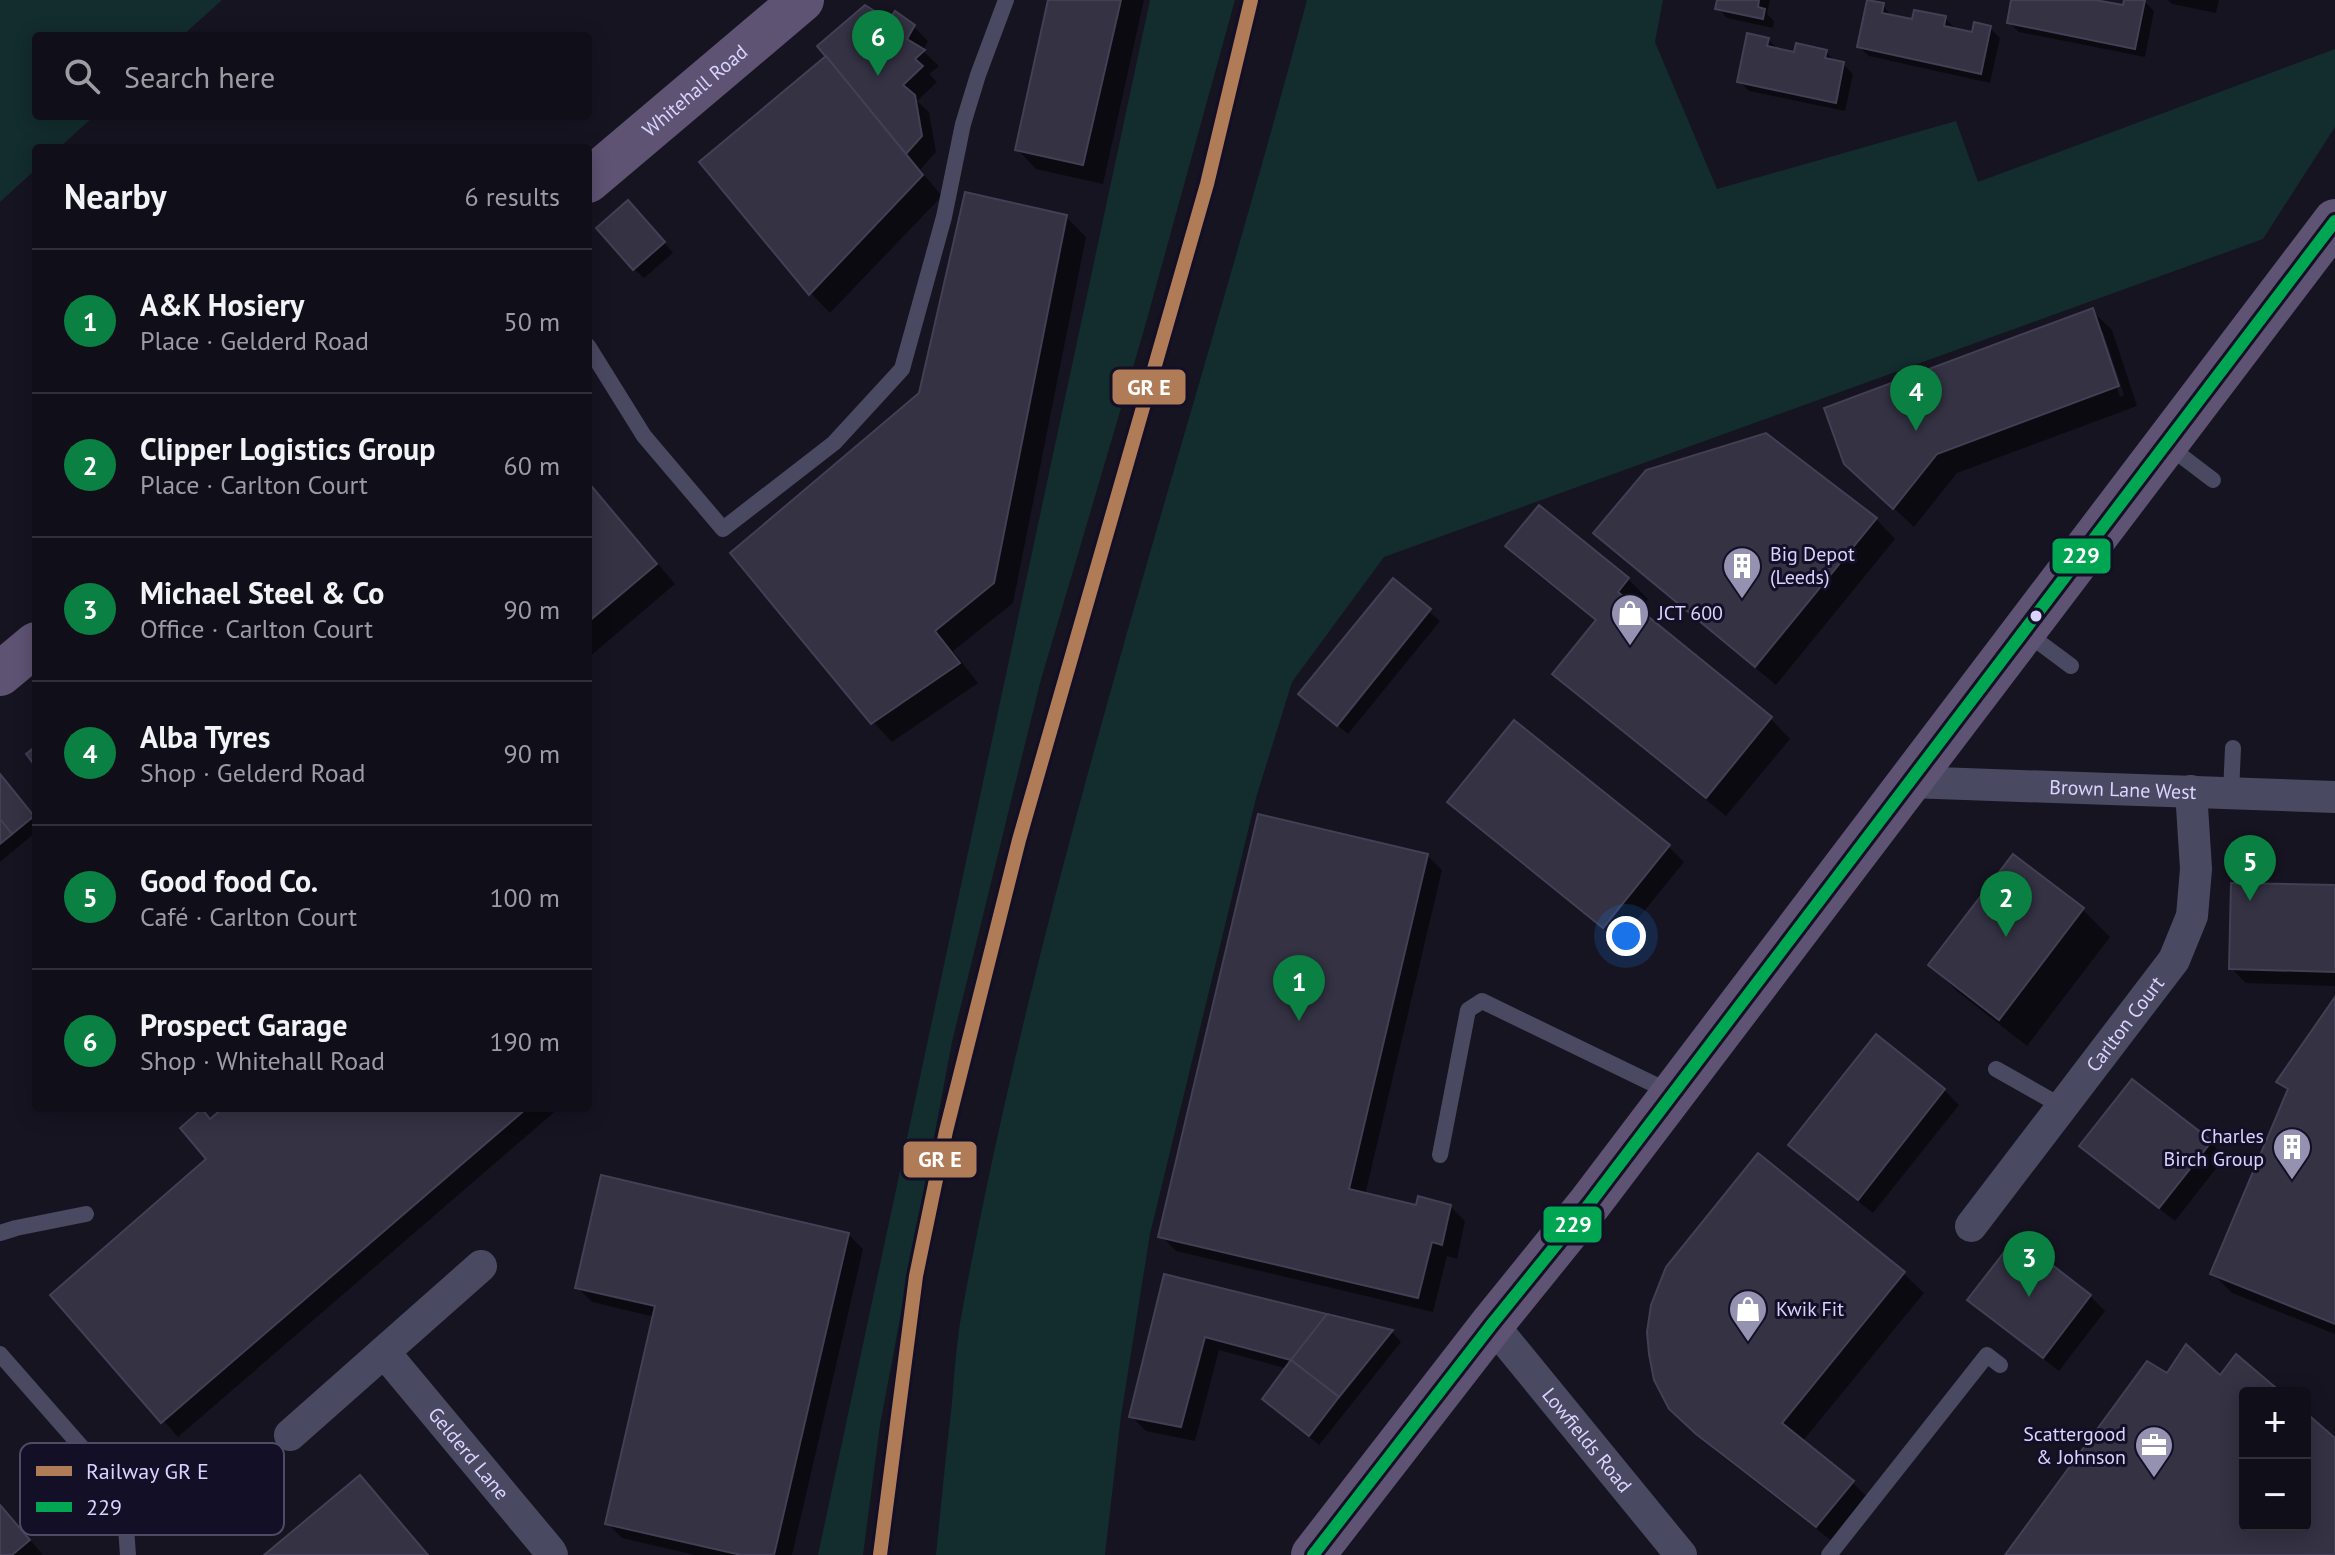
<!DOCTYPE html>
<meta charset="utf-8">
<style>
:root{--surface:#100f19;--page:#1e1d26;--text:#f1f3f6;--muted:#9c9ca2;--line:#302f38;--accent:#0b8043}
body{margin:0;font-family:"PT Sans",sans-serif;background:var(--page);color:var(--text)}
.controls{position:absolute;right:24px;bottom:24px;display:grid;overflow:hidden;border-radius:8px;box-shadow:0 4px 20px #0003}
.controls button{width:72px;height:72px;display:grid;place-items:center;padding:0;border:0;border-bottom:2px solid var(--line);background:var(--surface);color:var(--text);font:40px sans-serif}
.you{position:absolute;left:1626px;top:936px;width:28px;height:28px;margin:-20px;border:6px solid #fff;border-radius:50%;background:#1a73e8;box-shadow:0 0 0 12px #1a73e833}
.badge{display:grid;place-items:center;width:52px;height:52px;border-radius:50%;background:var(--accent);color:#fff;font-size:26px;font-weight:700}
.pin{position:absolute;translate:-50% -66px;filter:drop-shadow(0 2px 4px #0008)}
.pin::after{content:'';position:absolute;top:42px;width:28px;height:24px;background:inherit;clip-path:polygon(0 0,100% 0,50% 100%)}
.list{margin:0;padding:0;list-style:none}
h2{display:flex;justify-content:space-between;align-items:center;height:104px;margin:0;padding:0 32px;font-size:34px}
h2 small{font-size:26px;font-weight:400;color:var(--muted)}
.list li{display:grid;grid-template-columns:52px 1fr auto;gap:24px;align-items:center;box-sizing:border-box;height:144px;padding:0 32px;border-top:2px solid var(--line)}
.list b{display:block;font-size:30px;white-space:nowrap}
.list p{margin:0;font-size:26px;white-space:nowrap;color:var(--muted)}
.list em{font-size:26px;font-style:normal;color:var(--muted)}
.icon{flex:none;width:44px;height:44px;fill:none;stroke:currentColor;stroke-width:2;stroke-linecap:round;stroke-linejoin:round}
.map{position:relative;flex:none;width:2335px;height:1555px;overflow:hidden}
.search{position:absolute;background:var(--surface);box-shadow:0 4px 20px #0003;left:32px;top:32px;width:560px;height:88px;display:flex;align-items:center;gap:20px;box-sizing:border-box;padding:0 28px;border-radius:8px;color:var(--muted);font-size:30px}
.panel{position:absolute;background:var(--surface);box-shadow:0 4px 20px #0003;left:32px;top:144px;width:560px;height:968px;border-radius:8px}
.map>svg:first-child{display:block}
.green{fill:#132c2d}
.shadow{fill:#0007;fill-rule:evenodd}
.building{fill:#343243;stroke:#433f54;stroke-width:2}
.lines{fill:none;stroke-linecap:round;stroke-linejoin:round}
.service{stroke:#4a4962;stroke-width:16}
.minor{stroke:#4a4962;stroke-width:32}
.primary{stroke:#5e5373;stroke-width:44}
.bus-1-casing{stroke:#130f26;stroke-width:18}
.bus-1{stroke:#00a651;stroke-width:12}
.rail-1-casing{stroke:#130f26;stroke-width:20}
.rail-1{stroke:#b07c57;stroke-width:14}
.bus-dot{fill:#d9d4ff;stroke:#130f26;stroke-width:3}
.labels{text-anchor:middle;stroke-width:6;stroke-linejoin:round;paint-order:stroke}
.street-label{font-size:20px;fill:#d9d4ff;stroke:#130f26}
.poi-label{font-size:20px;fill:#d9d4ff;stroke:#130f26;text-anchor:start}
.key{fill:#130f26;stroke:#4e4a67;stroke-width:2}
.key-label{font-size:22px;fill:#d9d4ff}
.line-badge{stroke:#130f26;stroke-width:3}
.badge-label{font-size:22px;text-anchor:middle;font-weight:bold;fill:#fff}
</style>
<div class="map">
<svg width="2335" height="1555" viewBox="0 0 2335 1555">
<rect width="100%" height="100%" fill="#161421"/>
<g class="green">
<path d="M0,0H222L182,36H36V116H94L59,148H36V169L0,202Z"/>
<path d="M1150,0H1235L1144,330L1040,683L952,1042L880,1425L863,1555H818Z"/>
<path d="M1307,0H1663L1655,42L1717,189L1956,121L1978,182L2335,49V127L2263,239L1384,557L1292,682L1256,798L1150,1234L1121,1416L1105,1555H936C941,1504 946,1454 952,1403C954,1376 956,1349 960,1323C1041,873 1190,440 1307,0Z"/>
</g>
<g class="shadow">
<path d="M1050,0H1144L1103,184L1036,169L1017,149Z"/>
<path d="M1719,0H1770L1767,14L1774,21L1773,28L1727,18L1718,8Z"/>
<path d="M2013,0H2102V3L2124,8L2126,0L2144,1L2154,11L2145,57L2019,32L2009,23Z"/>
<path d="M2168,0H2219L2216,13L2172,4Z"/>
<path d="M1883,5L1892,17L1913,21L1945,18L1955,28V30L1974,35L1990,28L2000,38L1990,83L1869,56L1859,47Z"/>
<path d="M890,22L913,26L928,41L923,51L939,66L929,74L937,82L917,101L929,112L936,152L920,170L942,196L830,313L811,293L702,162Z"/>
<path d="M1768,39L1778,49L1796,54L1826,52L1837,63L1843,64L1853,74L1845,111L1749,91L1739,81Z"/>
<path d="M638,212L673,253L644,278L634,269Z"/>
<path d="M1066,217L1086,237L1013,603L953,651L978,683L892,742L873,722L921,394Z"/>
<path d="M2092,311L2112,330L2137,406L1957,473L1914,527L1862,478ZM2098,332H2103L2124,395L2120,397Z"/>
<path d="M588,481L675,584L588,658Z"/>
<path d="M1539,508L1628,579L1648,599L1638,611L1771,719L1790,739L1726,816L1574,693L1555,674L1597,622L1527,566L1507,546Z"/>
<path d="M1876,519L1895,539L1776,685L1616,552L1596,533Z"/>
<path d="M1393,581L1440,621L1348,734L1311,703Z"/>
<path d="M1514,722L1669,847L1684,862L1619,942L1464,817L1449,802Z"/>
<path d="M0,777L36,819V832L0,862Z"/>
<path d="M1427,855L1442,870L1365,1195L1417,1207L1450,1206L1465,1221L1457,1259L1447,1256L1433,1312L1176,1251L1161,1236Z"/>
<path d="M2013,856L2083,910L2110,937L2027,1046L1958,992L1930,965Z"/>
<path d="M2335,887V986L2246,983L2231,968Z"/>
<path d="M2335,1001V1334L2232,1293L2212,1273L2289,1092L2278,1082Z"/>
<path d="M1876,1036L1944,1090L1959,1105L1873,1213L1805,1160L1791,1145Z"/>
<path d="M226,1108H559L178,1437L52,1295L209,1160L211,1121Z"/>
<path d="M2210,1142L2225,1157L2175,1221L2097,1160L2082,1146Z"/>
<path d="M1759,1156L1904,1274L1924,1293L1802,1442L1852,1482L1872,1502L1837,1545L1718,1453L1691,1428Z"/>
<path d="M848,1234L863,1249L792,1555H695L622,1538L607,1523L655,1317L592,1302L577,1287Z"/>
<path d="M1166,1276L1392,1332L1401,1342L1319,1445L1274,1408L1288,1369L1219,1350L1195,1441L1146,1431L1131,1416Z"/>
<path d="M2090,1296L2105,1311L2059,1371L1984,1314L1970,1299Z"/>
<path d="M0,1505L43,1555H0Z"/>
</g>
<g class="building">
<path d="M1048,0H1121L1083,165L1015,150Z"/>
<path d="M1717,0H1759L1758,7L1765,9L1763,19L1715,9Z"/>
<path d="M1867,0L1884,3L1882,13L1912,19L1914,10L1946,16L1944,26L1972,32L1974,22L1991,26L1981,74L1857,47Z"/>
<path d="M2011,0H2095L2123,5L2124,0H2145L2135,49L2007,23Z"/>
<path d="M865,5L889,20L895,11L915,25L907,39L925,50L915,59L923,66L903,85L915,95L922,136L906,154L817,46Z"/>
<path d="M1747,33L1769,38L1767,46L1794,52L1796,43L1827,50L1825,58L1844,62L1836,103L1737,82Z"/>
<path d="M826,56L923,175L809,295L699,162Z"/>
<path d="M965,192L1067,215L994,583L935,631L960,663L871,724L730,553L919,393Z"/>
<path d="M628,200L665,242L633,270L596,228Z"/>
<path d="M2093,308L2119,386L1937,454L1893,509L1844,464L1824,408Z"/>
<path d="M1766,433L1877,518L1755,667L1593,533L1646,470Z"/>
<path d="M588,482L657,564L588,622Z"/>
<path d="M1539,505L1629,578L1618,592L1772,717L1706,798L1552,674L1596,620L1505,546Z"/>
<path d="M1393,578L1431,609L1337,726L1298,694Z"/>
<path d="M1514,720L1670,845L1603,928L1447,802Z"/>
<path d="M36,746V767L26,754Z"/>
<path d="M0,774L34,816L12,834L0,819Z"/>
<path d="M1258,814L1428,854L1349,1189L1416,1205L1418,1196L1451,1205L1442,1245L1432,1242L1418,1298L1158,1237Z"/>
<path d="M0,819L12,834L0,844Z"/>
<path d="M2013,854L2084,908L1999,1020L1928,965Z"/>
<path d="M2231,883L2335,885V972L2229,969Z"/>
<path d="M2335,997V1324L2210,1274L2288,1089L2276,1082Z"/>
<path d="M1876,1034L1945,1089L1858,1200L1788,1145Z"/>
<path d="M2132,1079L2212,1141L2159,1208L2079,1146Z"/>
<path d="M223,1108H527L161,1423L50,1295L206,1159L180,1128L202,1109L210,1119Z"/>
<path d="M1758,1153L1905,1272L1782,1423L1854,1481L1816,1527L1696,1434L1669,1409L1654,1380L1649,1354L1647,1332L1651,1305L1666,1267Z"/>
<path d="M601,1175L849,1233L774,1555H741L605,1524L655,1306L575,1288Z"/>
<path d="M2016,1237L2091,1295L2043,1358L1967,1300Z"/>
<path d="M1164,1274L1327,1314L1291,1360L1205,1337L1181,1427L1129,1417Z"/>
<path d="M1327,1314L1393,1330L1339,1397L1291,1360Z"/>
<path d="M2186,1344L2220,1375L2236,1354L2282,1393H2245V1525H2305V1412L2335,1438V1555H2005L2147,1361L2167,1373Z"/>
<path d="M1291,1360L1339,1397L1309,1436L1262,1399Z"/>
<path d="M360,1475L428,1555H264Z"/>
<path d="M0,1505L30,1540L12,1555H0Z"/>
</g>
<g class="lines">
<g class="service">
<path d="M588,346L644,436L723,529L834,443L902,369L944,217L963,124L978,75L1006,0"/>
<path d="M2167,445L2213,480"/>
<path d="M2024,631L2071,666"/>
<path d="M2231,793L2233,748"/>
<path d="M1996,1069L2063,1107"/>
<path d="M1440,1155L1468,1010L1482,1001L1672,1093"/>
<path d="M0,1233L16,1228L86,1214"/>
<path d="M0,1354L114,1484L125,1514L128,1555"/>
<path d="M1829,1555L1987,1355L2000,1365"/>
</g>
<g class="minor">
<path id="s1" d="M1909,782L2335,797"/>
<path id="s2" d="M1971,1226L2174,960L2192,916L2196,869L2191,791"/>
<path id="s3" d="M1492,1324L1681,1555"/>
<path id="s4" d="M384,1352L550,1551L552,1555"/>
<path d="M290,1435L481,1266"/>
</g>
<g class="primary">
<path id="s5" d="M588,181L802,0"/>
<path d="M0,674L36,644"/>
<path d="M1313,1555L1492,1324L1590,1203L2335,221"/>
</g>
<g class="bus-1-casing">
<path id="bus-1" d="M1313,1555L1492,1324L1590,1203L2335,221"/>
</g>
<use href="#bus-1" class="bus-1"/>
<g class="rail-1-casing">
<path id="rail-1" d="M880,1555L916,1276L946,1131L1019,840L1207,184L1251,0"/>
</g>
<use href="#rail-1" class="rail-1"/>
</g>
<defs>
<g id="building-pin" transform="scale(2)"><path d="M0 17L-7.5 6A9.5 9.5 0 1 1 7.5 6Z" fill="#9591b1" stroke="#130f26"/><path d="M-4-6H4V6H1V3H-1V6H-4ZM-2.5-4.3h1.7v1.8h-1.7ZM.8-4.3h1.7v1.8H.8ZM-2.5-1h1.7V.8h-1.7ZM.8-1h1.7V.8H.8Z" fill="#fff"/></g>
<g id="shop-pin" transform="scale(2)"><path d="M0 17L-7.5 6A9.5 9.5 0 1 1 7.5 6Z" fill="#9591b1" stroke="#130f26"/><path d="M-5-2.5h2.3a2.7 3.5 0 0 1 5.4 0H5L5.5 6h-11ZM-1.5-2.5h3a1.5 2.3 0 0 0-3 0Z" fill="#fff"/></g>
<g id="office-pin" transform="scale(2)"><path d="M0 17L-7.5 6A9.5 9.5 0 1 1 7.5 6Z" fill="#9591b1" stroke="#130f26"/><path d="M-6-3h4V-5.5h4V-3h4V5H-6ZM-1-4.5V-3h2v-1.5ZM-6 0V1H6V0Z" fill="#fff"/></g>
</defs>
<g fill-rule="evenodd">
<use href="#building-pin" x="1742" y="566"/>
<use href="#shop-pin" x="1630" y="613"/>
<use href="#building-pin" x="2292" y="1147"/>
<use href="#shop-pin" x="1748" y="1309"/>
<use href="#office-pin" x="2154" y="1445"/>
</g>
<circle class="bus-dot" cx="2036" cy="616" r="7"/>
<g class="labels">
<g class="street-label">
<text dy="7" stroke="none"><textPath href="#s5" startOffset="140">Whitehall Road</textPath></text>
<text dy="7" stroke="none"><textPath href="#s1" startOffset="214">Brown Lane West</textPath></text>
<text dy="7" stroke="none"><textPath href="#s2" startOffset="254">Carlton Court</textPath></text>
<text dy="7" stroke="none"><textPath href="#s3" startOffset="150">Lowfields Road</textPath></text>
<text dy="7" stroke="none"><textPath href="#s4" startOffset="132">Gelderd Lane</textPath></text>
</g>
<g class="poi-label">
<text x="1770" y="561">Big Depot<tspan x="1770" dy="23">(Leeds)</tspan></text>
<text x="1658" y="620">JCT 600</text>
<text x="2264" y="1143" text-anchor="end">Charles<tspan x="2264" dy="23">Birch Group</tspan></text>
<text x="1776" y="1316">Kwik Fit</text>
<text x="2126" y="1441" text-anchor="end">Scattergood<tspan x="2126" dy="23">&amp; Johnson</tspan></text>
</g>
</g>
<rect x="20" y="1443" width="264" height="92" rx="12" class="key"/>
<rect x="36" y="1466" width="36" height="10" fill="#b07c57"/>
<rect x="36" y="1502" width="36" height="10" fill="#00a651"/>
<g class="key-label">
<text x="86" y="1479">Railway GR E</text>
<text x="86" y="1515">229</text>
</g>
<g class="line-badge">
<rect x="1111" y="368" width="76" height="38" rx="8" fill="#b07c57"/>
<rect x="2051" y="537" width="61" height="38" rx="8" fill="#00a651"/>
<rect x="902" y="1140" width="76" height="39" rx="8" fill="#b07c57"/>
<rect x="1542" y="1205" width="61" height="39" rx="8" fill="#00a651"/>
</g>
<g class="badge-label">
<text x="1149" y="395">GR E</text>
<text x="2081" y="563">229</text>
<text x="940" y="1167">GR E</text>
<text x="1573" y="1232">229</text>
</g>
</svg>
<div class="controls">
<button>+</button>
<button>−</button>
</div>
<div class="you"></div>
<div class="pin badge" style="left:1299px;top:1021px">1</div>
<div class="pin badge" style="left:2006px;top:937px">2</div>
<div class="pin badge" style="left:2029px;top:1297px">3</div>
<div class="pin badge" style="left:1916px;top:431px">4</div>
<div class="pin badge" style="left:2250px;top:901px">5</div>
<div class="pin badge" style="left:878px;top:76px">6</div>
<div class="search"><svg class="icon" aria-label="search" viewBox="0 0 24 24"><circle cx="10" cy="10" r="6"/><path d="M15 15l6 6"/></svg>Search here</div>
<section class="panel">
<h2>Nearby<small>6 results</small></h2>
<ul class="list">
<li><span class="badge">1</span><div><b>A&amp;K Hosiery</b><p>Place · Gelderd Road</p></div><em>50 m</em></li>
<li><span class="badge">2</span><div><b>Clipper Logistics Group</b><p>Place · Carlton Court</p></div><em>60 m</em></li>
<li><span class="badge">3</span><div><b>Michael Steel &amp; Co</b><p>Office · Carlton Court</p></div><em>90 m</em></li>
<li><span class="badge">4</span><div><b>Alba Tyres</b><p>Shop · Gelderd Road</p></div><em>90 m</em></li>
<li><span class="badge">5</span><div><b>Good food Co.</b><p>Café · Carlton Court</p></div><em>100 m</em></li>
<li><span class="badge">6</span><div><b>Prospect Garage</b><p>Shop · Whitehall Road</p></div><em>190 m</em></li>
</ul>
</section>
</div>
